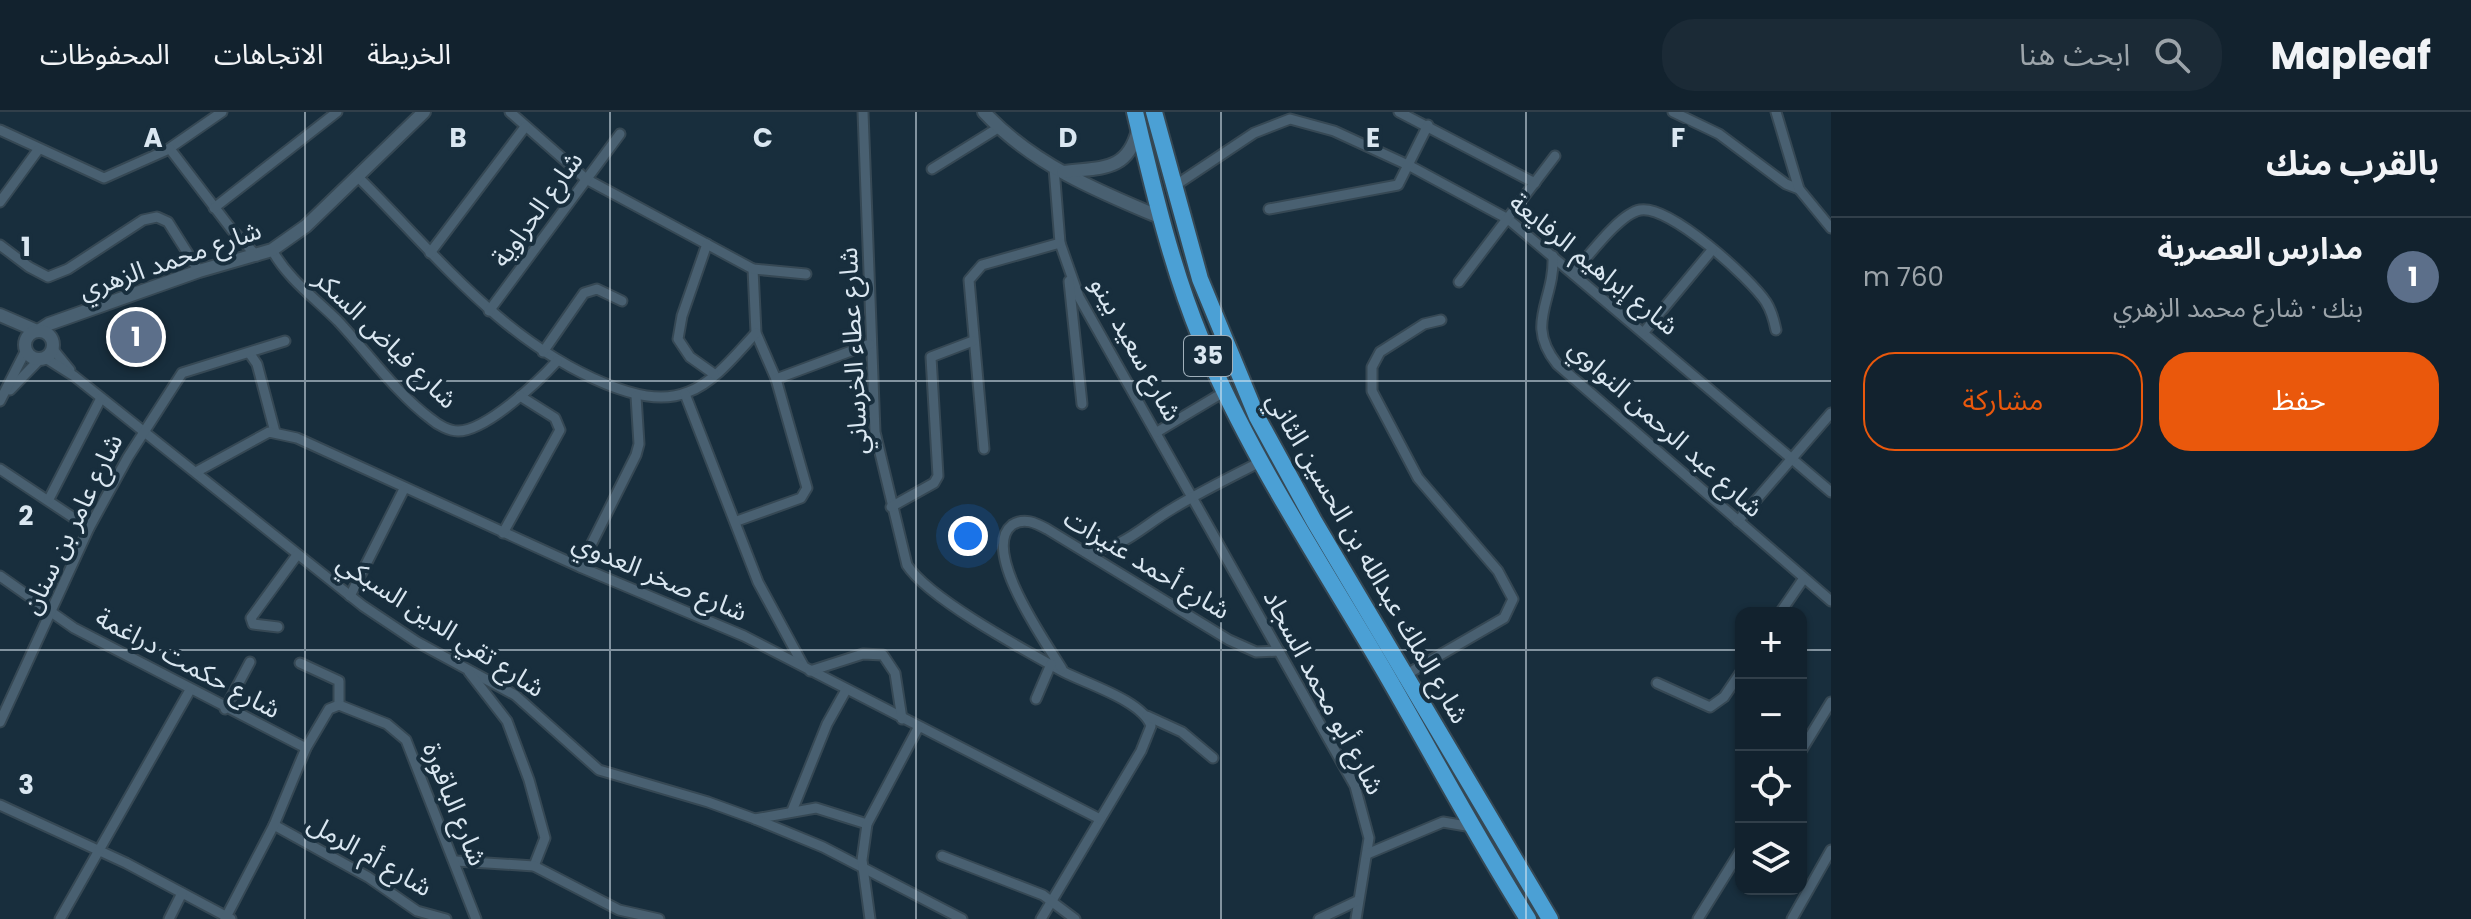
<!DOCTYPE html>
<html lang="ar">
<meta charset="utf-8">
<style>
:root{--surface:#12222e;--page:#1b2a36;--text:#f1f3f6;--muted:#9ca4aa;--line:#313f4a;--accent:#ea580c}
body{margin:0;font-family:Poppins,"Noto Sans Arabic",sans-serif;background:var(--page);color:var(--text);direction:rtl}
.controls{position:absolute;right:24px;bottom:24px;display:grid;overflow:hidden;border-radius:16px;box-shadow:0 2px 6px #0004}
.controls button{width:72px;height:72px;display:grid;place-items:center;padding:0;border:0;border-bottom:2px solid var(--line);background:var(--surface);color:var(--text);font:40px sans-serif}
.you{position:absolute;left:968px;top:424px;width:28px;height:28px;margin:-20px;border:6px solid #fff;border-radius:50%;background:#1a73e8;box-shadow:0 0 0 12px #1a73e833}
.badge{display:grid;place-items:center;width:52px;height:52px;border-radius:50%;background:var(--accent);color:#fff;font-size:26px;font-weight:700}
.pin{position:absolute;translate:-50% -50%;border:4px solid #fff;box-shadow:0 2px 8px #0006}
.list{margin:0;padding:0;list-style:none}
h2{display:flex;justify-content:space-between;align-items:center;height:104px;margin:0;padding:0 32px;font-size:34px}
h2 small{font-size:26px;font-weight:400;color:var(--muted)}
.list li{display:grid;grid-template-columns:52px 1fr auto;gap:24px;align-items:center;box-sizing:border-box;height:112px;padding:0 32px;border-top:2px solid var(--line)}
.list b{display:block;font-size:30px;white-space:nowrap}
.list p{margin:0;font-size:26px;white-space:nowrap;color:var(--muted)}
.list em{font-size:26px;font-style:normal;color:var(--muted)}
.actions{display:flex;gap:16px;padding:24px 32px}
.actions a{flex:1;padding:18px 0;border:2px solid var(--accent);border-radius:32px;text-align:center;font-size:28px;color:var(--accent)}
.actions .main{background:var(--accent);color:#fff}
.icon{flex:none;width:44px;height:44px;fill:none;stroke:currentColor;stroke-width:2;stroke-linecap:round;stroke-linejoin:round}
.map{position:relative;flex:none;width:1831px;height:807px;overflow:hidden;direction:ltr}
header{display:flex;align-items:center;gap:48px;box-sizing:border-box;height:112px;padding:0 40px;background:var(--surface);border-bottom:2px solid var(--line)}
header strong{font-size:38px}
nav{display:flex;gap:44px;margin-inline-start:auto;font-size:28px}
.search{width:560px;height:72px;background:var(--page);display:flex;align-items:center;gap:20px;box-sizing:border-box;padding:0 28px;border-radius:32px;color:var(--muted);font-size:30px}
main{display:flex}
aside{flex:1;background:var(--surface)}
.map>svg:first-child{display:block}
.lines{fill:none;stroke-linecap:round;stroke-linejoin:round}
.street-casing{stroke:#364854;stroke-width:13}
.secondary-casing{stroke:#364854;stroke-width:16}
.highway-casing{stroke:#364854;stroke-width:20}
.street{stroke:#496071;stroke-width:9}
.secondary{stroke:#496071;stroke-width:12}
.highway{stroke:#4ba0d5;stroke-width:16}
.grid{fill:none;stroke:#dae7f1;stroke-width:2;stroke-opacity:0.55}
.labels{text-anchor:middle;stroke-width:8;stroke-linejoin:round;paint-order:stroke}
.shield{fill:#182e3d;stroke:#a0b0bb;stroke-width:2}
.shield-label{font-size:24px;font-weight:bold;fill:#dae7f1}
.street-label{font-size:26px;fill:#dae7f1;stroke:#182e3d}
.grid-label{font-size:26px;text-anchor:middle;font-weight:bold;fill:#dae7f1;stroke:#182e3d;stroke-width:8;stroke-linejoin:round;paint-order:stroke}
</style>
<header>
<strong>Mapleaf</strong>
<div class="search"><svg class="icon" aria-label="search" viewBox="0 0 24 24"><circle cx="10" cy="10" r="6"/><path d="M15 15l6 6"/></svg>ابحث هنا</div>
<nav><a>الخريطة</a><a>الاتجاهات</a><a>المحفوظات</a></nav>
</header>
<main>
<aside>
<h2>بالقرب منك<small></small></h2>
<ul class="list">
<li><span class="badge" style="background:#5c6f8a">1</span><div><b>مدارس العصرية</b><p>بنك · شارع محمد الزهري</p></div><em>760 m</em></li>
</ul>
<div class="actions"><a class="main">حفظ</a><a>مشاركة</a></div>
</aside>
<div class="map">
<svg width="1831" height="807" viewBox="0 0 1831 807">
<rect width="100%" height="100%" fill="#182e3d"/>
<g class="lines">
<g class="street-casing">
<g id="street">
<path d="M510,0L586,67L753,157L756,221L776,267L807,376L801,386L737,409"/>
<path d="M863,0L875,320L907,453C929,487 1026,539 1064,560C1087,572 1143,589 1151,614L1141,639L1041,807"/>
<path d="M1399,0L1535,71"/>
<path d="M1673,0L1719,22L1786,72L1799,77"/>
<path d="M1776,0L1799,77L1831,116"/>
<path d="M0,18L104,66L167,38L222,0"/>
<path d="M170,37L232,118L257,144"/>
<path d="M1054,56L1060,131L1079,185L1355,674L1369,726L1356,807"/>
<path d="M932,57L998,16"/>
<path d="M357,64C435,141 501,229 606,272C631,282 661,291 688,280C715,270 737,241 756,221"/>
<path d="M1173,75L1254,21L1290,7L1334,19L1410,54L1508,107L1831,380"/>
<path d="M0,90L38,38"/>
<path d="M214,96L337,0"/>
<path d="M1269,97L1398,73L1428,13"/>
<path d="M707,132L682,204L678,227L690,245L714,262"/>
<path d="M0,133L29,155L48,165L68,157L143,108L157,105L168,110L199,159"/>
<path d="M272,138C288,167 315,186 338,209C368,241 396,281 431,307C438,313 449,319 458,319C486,319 539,269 557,249"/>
<path d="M430,141L525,15"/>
<path d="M1553,144C1555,189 1524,211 1557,252L1831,489"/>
<path d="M753,157L806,162"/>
<path d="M1574,160C1589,144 1619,102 1640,98C1669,92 1750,166 1766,190C1771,198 1774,208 1776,218"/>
<path d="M1069,169L1082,292"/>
<path d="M1459,170L1555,44"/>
<path d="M489,199L620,22"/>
<path d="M1644,220L1712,138"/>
<path d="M52,236L70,258"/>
<path d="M543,240L584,181L597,177L622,189"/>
<path d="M250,242L257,252L275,320"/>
<path d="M44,245L74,264L363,494L417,530L515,583L599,658L708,690L755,707L816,696L867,712"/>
<path d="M776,267L870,232"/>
<path d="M10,278L41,246"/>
<path d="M685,282L758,470L803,553"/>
<path d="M0,289L26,238"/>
<path d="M1157,320L1224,280"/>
<path d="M984,337L969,168L982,153L1060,131"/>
<path d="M0,357L89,416"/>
<path d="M196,360L269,320L297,326L580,455L744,524L1100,707"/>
<path d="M49,387L101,286"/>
<path d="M891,395L934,371L938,364L931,245L973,229"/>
<path d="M1738,409L1831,301"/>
<path d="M503,421L560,318L555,306L520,284"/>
<path d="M1084,439C1122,439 1141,415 1172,397C1200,380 1231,365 1260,350"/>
<path d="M580,455L636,343L639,332L636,284"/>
<path d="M0,464L74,516L306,636"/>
<path d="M350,484L404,377"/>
<path d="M1780,501L1804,466"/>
<path d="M278,515L253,512L251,506L297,443"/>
<path d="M300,551L339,569V593"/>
<path d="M1062,557C1046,531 980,438 1012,413C1024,405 1036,411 1047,417L1229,528L1256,540L1279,539"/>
<path d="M810,559L863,542L883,543L895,561L902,607"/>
<path d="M469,560L507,609L529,668L545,726L534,754"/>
<path d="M1402,565L1504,506L1513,487L1498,459L1418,366L1372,279V255L1380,240L1424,212L1441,208"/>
<path d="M1657,571L1710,595L1724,585L1741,560"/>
<path d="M1036,587L1051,552"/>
<path d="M225,597L250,550"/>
<path d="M1147,604L1182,620L1213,646"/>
<path d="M0,610L89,416L128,345L182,261L285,229"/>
<path d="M1801,639L1831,590"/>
<path d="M0,693L126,751L231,807"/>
<path d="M792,699L827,612L846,578"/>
<path d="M755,707L823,735L962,807"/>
<path d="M274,713L368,765L417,799L446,807"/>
<path d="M1367,742L1443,710L1472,715"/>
<path d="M942,744L1043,783L1075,807"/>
<path d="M456,749L534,754L619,798L659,807"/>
<path d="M60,807L190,578"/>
<path d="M169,807L182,781"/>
<path d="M225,807L274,713L306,636L329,597L339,593L387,612L406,628L476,807"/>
<path d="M870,807L862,748L867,712L918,616"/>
<path d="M1319,807L1357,789"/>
<path d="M1698,807L1741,738"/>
<path d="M1792,807L1831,738"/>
</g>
</g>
<g class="secondary-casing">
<g id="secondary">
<path d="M984,0C1032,52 1097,79 1162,106"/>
<path d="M1063,60C1100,55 1127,61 1138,18"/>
<path d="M0,203L37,219"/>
<path d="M38,219L49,212L199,159L272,138L306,114L424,0"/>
<circle cx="39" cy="233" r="14"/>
</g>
</g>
<g class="highway-casing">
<g id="highway">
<path d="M1135,0C1153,76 1171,154 1201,227C1249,343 1319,447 1382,555C1431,639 1476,725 1528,807"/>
<path d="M1154,0L1200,167L1257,305L1314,409L1550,807"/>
</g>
</g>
<use href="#street" class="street"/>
<use href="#secondary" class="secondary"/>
<use href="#highway" class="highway"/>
</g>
<path class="grid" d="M305,0V807M610,0V807M916,0V807M1221,0V807M1526,0V807M0,269H1831M0,538H1741M1801,538H1831"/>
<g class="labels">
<rect class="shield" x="1184" y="224" width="48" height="40" rx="6"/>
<g class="shield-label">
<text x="1208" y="252">35</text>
</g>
<g class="street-label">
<text transform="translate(537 97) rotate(-54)" y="9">شارع الحراوية</text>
<text transform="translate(170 148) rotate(-19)" y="9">شارع محمد الزهري</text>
<text transform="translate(1594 152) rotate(39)" y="9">شارع إبراهيم الرفايعة</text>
<text transform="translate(386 227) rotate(44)" y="9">شارع فياض السكر</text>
<text transform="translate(1136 237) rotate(61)" y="9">شارع سعيد بينو</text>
<text transform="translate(853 239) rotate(-93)" y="9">شارع عطاء الخرساني</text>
<text transform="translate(1666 316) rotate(42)" y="9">شارع عبد الرحمن النواوي</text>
<text transform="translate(72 412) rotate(-64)" y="9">شارع عامر بن سنان</text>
<text transform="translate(1368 446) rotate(60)" y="9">شارع الملك عبدالله بن الحسين الثاني</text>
<text transform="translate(1147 452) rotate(31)" y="9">شارع أحمد عنيزات</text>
<text transform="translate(660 465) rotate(23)" y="9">شارع صخر العدوي</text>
<text transform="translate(441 513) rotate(33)" y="9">شارع تقي الدين السبكي</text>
<text transform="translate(188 551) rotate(28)" y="9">شارع حكمت دراغمة</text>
<text transform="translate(1324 580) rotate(62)" y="9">شارع أبو محمد السجاد</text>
<text transform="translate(455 692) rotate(68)" y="9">شارع الباقورة</text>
<text transform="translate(370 743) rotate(30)" y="9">شارع أم الرمل</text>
</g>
</g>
<g class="grid-label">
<text x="153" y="35">A</text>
<text x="458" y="35">B</text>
<text x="763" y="35">C</text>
<text x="1068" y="35">D</text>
<text x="1373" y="35">E</text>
<text x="1678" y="35">F</text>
<text x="26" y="144">1</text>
<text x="26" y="413">2</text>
<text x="26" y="682">3</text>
</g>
</svg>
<div class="controls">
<button>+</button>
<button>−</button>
<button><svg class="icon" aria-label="locate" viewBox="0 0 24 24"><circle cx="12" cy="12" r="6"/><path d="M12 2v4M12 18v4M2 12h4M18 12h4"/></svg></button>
<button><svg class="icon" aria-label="layers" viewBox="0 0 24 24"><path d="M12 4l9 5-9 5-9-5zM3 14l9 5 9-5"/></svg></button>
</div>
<div class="you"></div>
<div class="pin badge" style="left:136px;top:225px;background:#5c6f8a">1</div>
</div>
</main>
